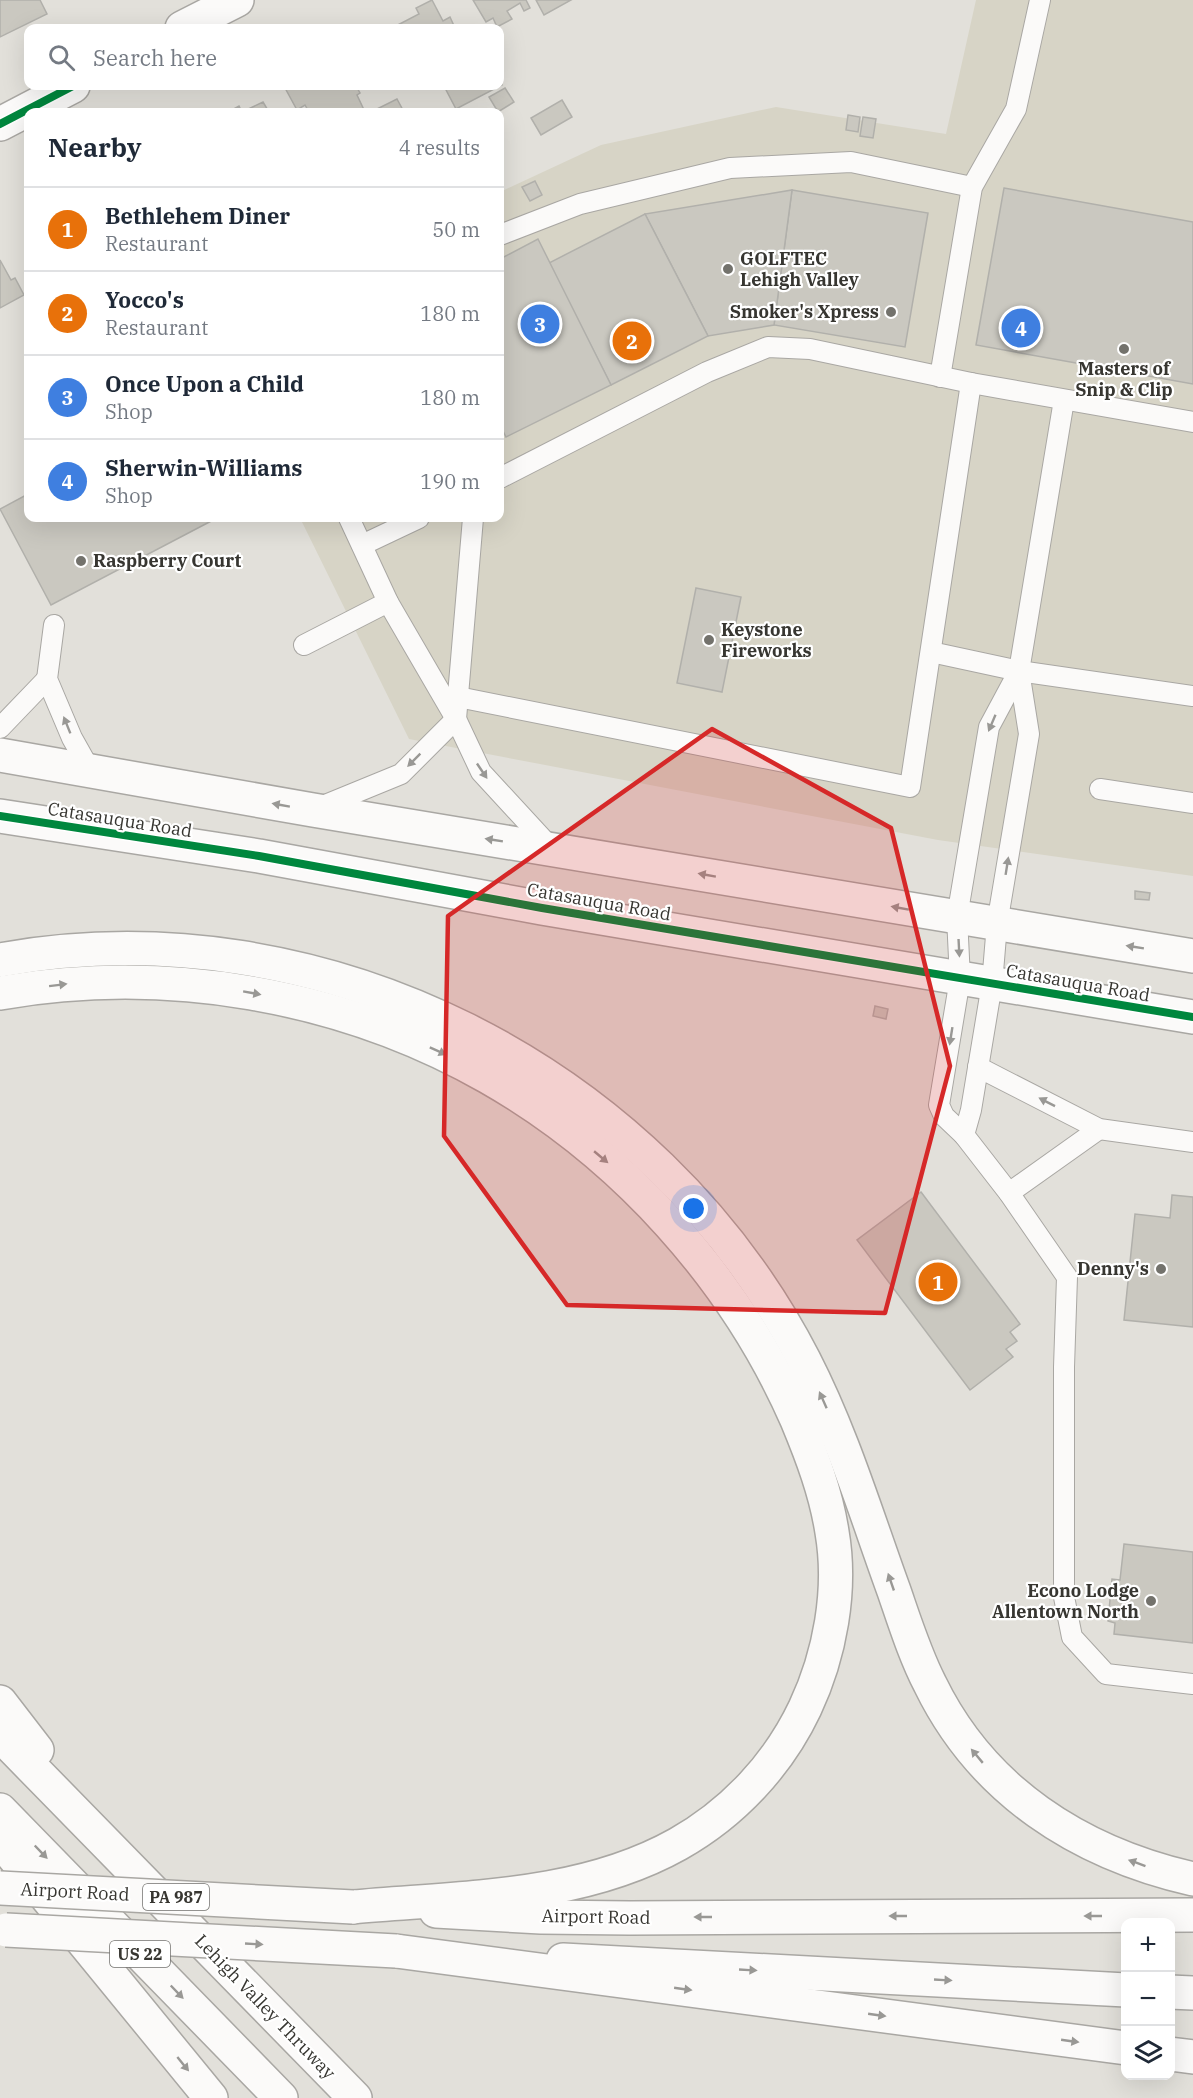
<!DOCTYPE html>
<meta charset="utf-8">
<style>
:root{--surface:#fff;--page:#f6f6f7;--text:#1f2937;--muted:#747a83;--line:#e0e1e3;--accent:#2563eb}
body{margin:0;font-family:"IBM Plex Serif",serif;background:var(--page);color:var(--text)}
.controls{position:absolute;right:18px;bottom:18px;display:grid;overflow:hidden;border-radius:12px;box-shadow:0 6px 24px #0002}
.controls button{width:54px;height:54px;display:grid;place-items:center;padding:0;border:0;border-bottom:2px solid var(--line);background:var(--surface);color:var(--text);font:30px sans-serif}
.you{position:absolute;left:694px;top:1209px;width:21px;height:21px;margin:-15px;border:4px solid #fff;border-radius:50%;background:#1a73e8;box-shadow:0 0 0 9px #1a73e833}
.badge{display:grid;place-items:center;width:39px;height:39px;border-radius:50%;background:var(--accent);color:#fff;font-size:20px;font-weight:700}
.pin{position:absolute;translate:-50% -50%;border:3px solid #fff;box-shadow:0 2px 6px #0006}
.list{margin:0;padding:0;list-style:none}
h2{display:flex;justify-content:space-between;align-items:center;height:78px;margin:0;padding:0 24px;font-size:26px}
h2 small{font-size:20px;font-weight:400;color:var(--muted)}
.list li{display:grid;grid-template-columns:39px 1fr auto;gap:18px;align-items:center;box-sizing:border-box;height:84px;padding:0 24px;border-top:2px solid var(--line)}
.list b{display:block;font-size:22px;white-space:nowrap}
.list p{margin:0;font-size:20px;white-space:nowrap;color:var(--muted)}
.list em{font-size:20px;font-style:normal;color:var(--muted)}
.icon{flex:none;width:33px;height:33px;fill:none;stroke:currentColor;stroke-width:2;stroke-linecap:round;stroke-linejoin:round}
.map{position:relative;flex:none;width:1193px;height:2098px;overflow:hidden}
.search{position:absolute;background:var(--surface);box-shadow:0 6px 24px #0002;left:24px;top:24px;width:480px;height:66px;display:flex;align-items:center;gap:15px;box-sizing:border-box;padding:0 21px;border-radius:12px;color:var(--muted);font-size:22px}
.panel{position:absolute;background:var(--surface);box-shadow:0 6px 24px #0002;left:24px;top:108px;width:480px;height:414px;border-radius:12px}
.map>svg:first-child{display:block}
.built{fill:#d7d4c6}
.building{fill:#cac8c0;stroke:#b1b0ab;stroke-width:1.5}
.lines{fill:none;stroke-linecap:round;stroke-linejoin:round}
.lane-casing{stroke:#a9a7a3;stroke-width:22}
.street-casing{stroke:#a9a7a3;stroke-width:36}
.secondary-casing{stroke:#a9a7a3;stroke-width:36}
.primary-casing{stroke:#a9a7a3;stroke-width:36}
.highway-casing{stroke:#a9a7a3;stroke-width:36}
.lane{stroke:#fbfaf9;stroke-width:20}
.street{stroke:#fbfaf9;stroke-width:33}
.secondary{stroke:#fbfaf9;stroke-width:33}
.primary{stroke:#fbfaf9;stroke-width:33}
.highway{stroke:#fbfaf9;stroke-width:33}
.primary-bridge-casing{stroke:#a9a7a3;stroke-width:36;stroke-linecap:butt}
.primary-bridge{stroke:#fbfaf9;stroke-width:33}
.cycleway-casing{stroke:#fff;stroke-width:11}
.cycleway{stroke:#00873e;stroke-width:8}
.oneway{fill:#999895}
.marked{fill:#d62828;fill-opacity:0.2;stroke:#d62828;stroke-width:4.5;stroke-linejoin:round}
.poi-dot{fill:#73726c;stroke:#fff;stroke-width:2}
.labels{text-anchor:middle;stroke-width:4.5;stroke-linejoin:round;paint-order:stroke}
.shield{fill:#fff;stroke:#73726f;stroke-width:1.5}
.shield-label{font-size:16px;font-weight:bold;fill:#373631}
.poi-label{font-size:18px;font-weight:bold;fill:#373631;stroke:#fff;text-anchor:start}
.street-label{font-size:18px;fill:#373631;stroke:#fff}
</style>
<div class="map">
<svg width="1193" height="2098" viewBox="0 0 1193 2098">
<rect width="100%" height="100%" fill="#e2e0da"/>
<path class="built" d="M976,0H1193V876L938,840L409,739L300,518H500V192L601,145L776,107L946,134Z"/>
<g class="building">
<path d="M0,0H40L47,14L0,37Z"/>
<path d="M432,0L443,21L450,17L455,28H392L419,14L416,8Z"/>
<path d="M473,0H526L530,8L524,11L520,3L507,11L512,19L497,27L493,18L486,22Z"/>
<path d="M536,0H571L544,15Z"/>
<path d="M500,80L502,85L456,109L444,86H500Z"/>
<path d="M284,86H356L360,93L357,95L365,112H309L305,105L297,110Z"/>
<path d="M505,88L514,102L498,112L489,97Z"/>
<path d="M397,99L404,112H371Z"/>
<path d="M562,100L572,117L541,135L531,118Z"/>
<path d="M263,102L269,112H231L230,111L239,106L242,112Z"/>
<path d="M848,115L860,117L858,132L846,130Z"/>
<path d="M863,117L876,119L873,138L860,136Z"/>
<path d="M535,181L542,195L530,201L522,187Z"/>
<path d="M1004,188L1193,222V384L976,345Z"/>
<path d="M792,190L928,213L905,347L774,325Z"/>
<path d="M792,190L774,325L708,336L645,214Z"/>
<path d="M645,214L708,336L611,385L549,263Z"/>
<path d="M538,239L611,385L506,437L500,425V259Z"/>
<path d="M0,260L11,280L15,278L24,295L0,308Z"/>
<path d="M28,494V518H217L51,605L0,509Z"/>
<path d="M696,588L741,597L722,692L677,683Z"/>
<path d="M1135,891L1150,893L1149,900L1135,899Z"/>
<path d="M875,1006L888,1009L886,1019L873,1016Z"/>
<path d="M921,1192L1020,1324L1010,1332L1017,1341L1006,1349L1013,1357L970,1390L857,1240Z"/>
<path d="M1172,1195L1193,1197V1327L1124,1320L1135,1214L1170,1218Z"/>
<path d="M1124,1544L1193,1552V1643L1114,1634L1115,1623L1108,1621L1112,1579L1120,1580Z"/>
</g>
<g class="lines">
<g class="lane-casing">
<g id="lane">
<path d="M500,235L580,204L730,168L851,162L972,187"/>
<path d="M940,377L972,187L1016,109L1040,0"/>
<path d="M500,478L707,372L768,347L810,349L971,383L1193,422"/>
<path d="M362,545L419,518"/>
<path d="M388,602L456,719L481,772L552,849"/>
<path d="M54,625L47,679L72,738L90,770"/>
<path d="M304,645L388,602L349,518"/>
<path d="M931,652L1019,671L1193,696"/>
<path d="M1019,671L989,727L957,917L960,979L939,1105L944,1116L964,1135L1009,1193L1067,1277L1064,1367V1597L1072,1637L1106,1674L1193,1684"/>
<path d="M458,697L910,787L971,383"/>
<path d="M0,728L47,679"/>
<path d="M1100,789L1193,803"/>
<path d="M318,808L401,774L456,719L473,518"/>
<path d="M978,1067L1099,1129L1193,1142"/>
<path d="M964,1135L971,1110L992,984L997,924L1029,734L1019,671L1064,400"/>
<path d="M1009,1193L1099,1129"/>
</g>
</g>
<g class="street-casing">
<g id="street">
<path d="M182,28L237,0"/>
<path d="M0,124L73,86"/>
</g>
</g>
<g class="secondary-casing">
<g id="secondary">
<path d="M0,755L313,810L1193,956"/>
<path d="M0,816L259,856L542,908L1193,1017"/>
</g>
</g>
<g class="primary-casing">
<g id="primary">
<path d="M436,1911L541,1917L630,1918L1193,1915"/>
<path d="M563,1960L1126,1990"/>
<path d="M1170,1992L1193,1993"/>
</g>
</g>
<g class="highway-casing">
<g id="highway">
<path d="M0,960C321,902 655,1071 804,1360C842,1434 866,1514 894,1591C905,1623 915,1655 930,1684C982,1791 1079,1853 1193,1879"/>
<path d="M0,993C166,964 342,994 488,1077C623,1154 735,1278 797,1420C812,1456 826,1493 832,1532C842,1590 830,1655 805,1708C778,1765 733,1813 678,1844C580,1899 462,1897 353,1907"/>
<path d="M0,1702L37,1750"/>
<path d="M0,1735L355,2098"/>
<path d="M0,1810L281,2098"/>
<path d="M0,1840L211,2098"/>
<path d="M396,1951L1126,2048"/>
<path d="M1170,2054L1193,2057"/>
</g>
</g>
<use href="#lane" class="lane"/>
<use href="#street" class="street"/>
<use href="#secondary" class="secondary"/>
<use href="#primary" class="primary"/>
<use href="#highway" class="highway"/>
<g class="primary-bridge-casing">
<g id="primary-bridge">
<path d="M0,1888L353,1907"/>
<path d="M6,1930L396,1951"/>
</g>
</g>
<use href="#primary-bridge" class="primary-bridge"/>
<g class="cycleway-casing">
<g id="cycleway">
<path d="M0,124L73,86"/>
<path d="M0,816L259,856L542,908L1193,1017"/>
</g>
</g>
<use href="#cycleway" class="cycleway"/>
</g>
<defs><path id="oneway-solid" d="M-6-.8H1V-3.2L6.5 0L1 3.2V.8H-6Z" transform="scale(1.5)"/></defs>
<g class="oneway">
<use href="#oneway-solid" transform="translate(992 723) rotate(113)"/>
<use href="#oneway-solid" transform="translate(67 725) rotate(-112)"/>
<use href="#oneway-solid" transform="translate(414 760) rotate(135)"/>
<use href="#oneway-solid" transform="translate(482 771) rotate(56)"/>
<use href="#oneway-solid" transform="translate(281 805) rotate(-170)"/>
<use href="#oneway-solid" transform="translate(494 840) rotate(-171)"/>
<use href="#oneway-solid" transform="translate(1007 866) rotate(-81)"/>
<use href="#oneway-solid" transform="translate(707 875) rotate(-170)"/>
<use href="#oneway-solid" transform="translate(900 908) rotate(-170)"/>
<use href="#oneway-solid" transform="translate(1135 947) rotate(-171)"/>
<use href="#oneway-solid" transform="translate(959 948) rotate(87)"/>
<use href="#oneway-solid" transform="translate(58 985) rotate(-7)"/>
<use href="#oneway-solid" transform="translate(252 993) rotate(10)"/>
<use href="#oneway-solid" transform="translate(951 1036) rotate(99)"/>
<use href="#oneway-solid" transform="translate(438 1051) rotate(24)"/>
<use href="#oneway-solid" transform="translate(1047 1102) rotate(-153)"/>
<use href="#oneway-solid" transform="translate(601 1157) rotate(40)"/>
<use href="#oneway-solid" transform="translate(823 1400) rotate(-114)"/>
<use href="#oneway-solid" transform="translate(891 1582) rotate(-109)"/>
<use href="#oneway-solid" transform="translate(977 1756) rotate(-130)"/>
<use href="#oneway-solid" transform="translate(41 1852) rotate(46)"/>
<use href="#oneway-solid" transform="translate(1137 1863) rotate(-160)"/>
<use href="#oneway-solid" transform="translate(898 1916) rotate(180)"/>
<use href="#oneway-solid" transform="translate(1093 1916) rotate(180)"/>
<use href="#oneway-solid" transform="translate(703 1917) rotate(180)"/>
<use href="#oneway-solid" transform="translate(254 1944) rotate(3)"/>
<use href="#oneway-solid" transform="translate(748 1970) rotate(3)"/>
<use href="#oneway-solid" transform="translate(943 1980) rotate(3)"/>
<use href="#oneway-solid" transform="translate(683 1989) rotate(8)"/>
<use href="#oneway-solid" transform="translate(177 1992) rotate(46)"/>
<use href="#oneway-solid" transform="translate(877 2015) rotate(8)"/>
<use href="#oneway-solid" transform="translate(1070 2041) rotate(8)"/>
<use href="#oneway-solid" transform="translate(183 2064) rotate(51)"/>
</g>
<path class="marked" d="M712,729L891,828L950,1066L885,1313L567,1305L444,1136L448,916Z"/>
<g class="poi-dot">
<circle cx="728" cy="269" r="6"/>
<circle cx="891" cy="312" r="6"/>
<circle cx="1124" cy="349" r="6"/>
<circle cx="81" cy="561" r="6"/>
<circle cx="709" cy="640" r="6"/>
<circle cx="1161" cy="1269" r="6"/>
<circle cx="1151" cy="1601" r="6"/>
</g>
<g class="labels">
<g class="shield">
<rect x="143" y="1884" width="66" height="26" rx="4.5"/>
<rect x="110" y="1941" width="60" height="26" rx="4.5"/>
</g>
<g class="shield-label">
<text x="176" y="1903">PA 987</text>
<text x="140" y="1960">US 22</text>
</g>
<g class="poi-label">
<text x="740" y="265">GOLFTEC<tspan x="740" dy="21">Lehigh Valley</tspan></text>
<text x="879" y="318" text-anchor="end">Smoker's Xpress</text>
<text x="1124" y="375" text-anchor="middle">Masters of<tspan x="1124" dy="21">Snip &amp; Clip</tspan></text>
<text x="93" y="567">Raspberry Court</text>
<text x="721" y="636">Keystone<tspan x="721" dy="21">Fireworks</tspan></text>
<text x="1149" y="1275" text-anchor="end">Denny's</text>
<text x="1139" y="1597" text-anchor="end">Econo Lodge<tspan x="1139" dy="21">Allentown North</tspan></text>
</g>
<g class="street-label">
<text transform="translate(120 820) rotate(9)" y="6">Catasauqua Road</text>
<text transform="translate(599 902) rotate(10)" y="6">Catasauqua Road</text>
<text transform="translate(1078 983) rotate(10)" y="6">Catasauqua Road</text>
<text transform="translate(75 1892) rotate(3)" y="6">Airport Road</text>
<text transform="translate(596 1917) rotate(1)" y="6">Airport Road</text>
<text transform="translate(265 2007) rotate(46)" y="6">Lehigh Valley Thruway</text>
</g>
</g>
</svg>
<div class="controls">
<button>+</button>
<button>−</button>
<button><svg class="icon" aria-label="layers" viewBox="0 0 24 24"><path d="M12 4l9 5-9 5-9-5zM3 14l9 5 9-5"/></svg></button>
</div>
<div class="you"></div>
<div class="pin badge" style="left:938px;top:1282px;background:#e8710a">1</div>
<div class="pin badge" style="left:632px;top:341px;background:#e8710a">2</div>
<div class="pin badge" style="left:540px;top:324px;background:#3f7fe0">3</div>
<div class="pin badge" style="left:1021px;top:328px;background:#3f7fe0">4</div>
<div class="search"><svg class="icon" aria-label="search" viewBox="0 0 24 24"><circle cx="10" cy="10" r="6"/><path d="M15 15l6 6"/></svg>Search here</div>
<section class="panel">
<h2>Nearby<small>4 results</small></h2>
<ul class="list">
<li><span class="badge" style="background:#e8710a">1</span><div><b>Bethlehem Diner</b><p>Restaurant</p></div><em>50 m</em></li>
<li><span class="badge" style="background:#e8710a">2</span><div><b>Yocco's</b><p>Restaurant</p></div><em>180 m</em></li>
<li><span class="badge" style="background:#3f7fe0">3</span><div><b>Once Upon a Child</b><p>Shop</p></div><em>180 m</em></li>
<li><span class="badge" style="background:#3f7fe0">4</span><div><b>Sherwin-Williams</b><p>Shop</p></div><em>190 m</em></li>
</ul>
</section>
</div>
